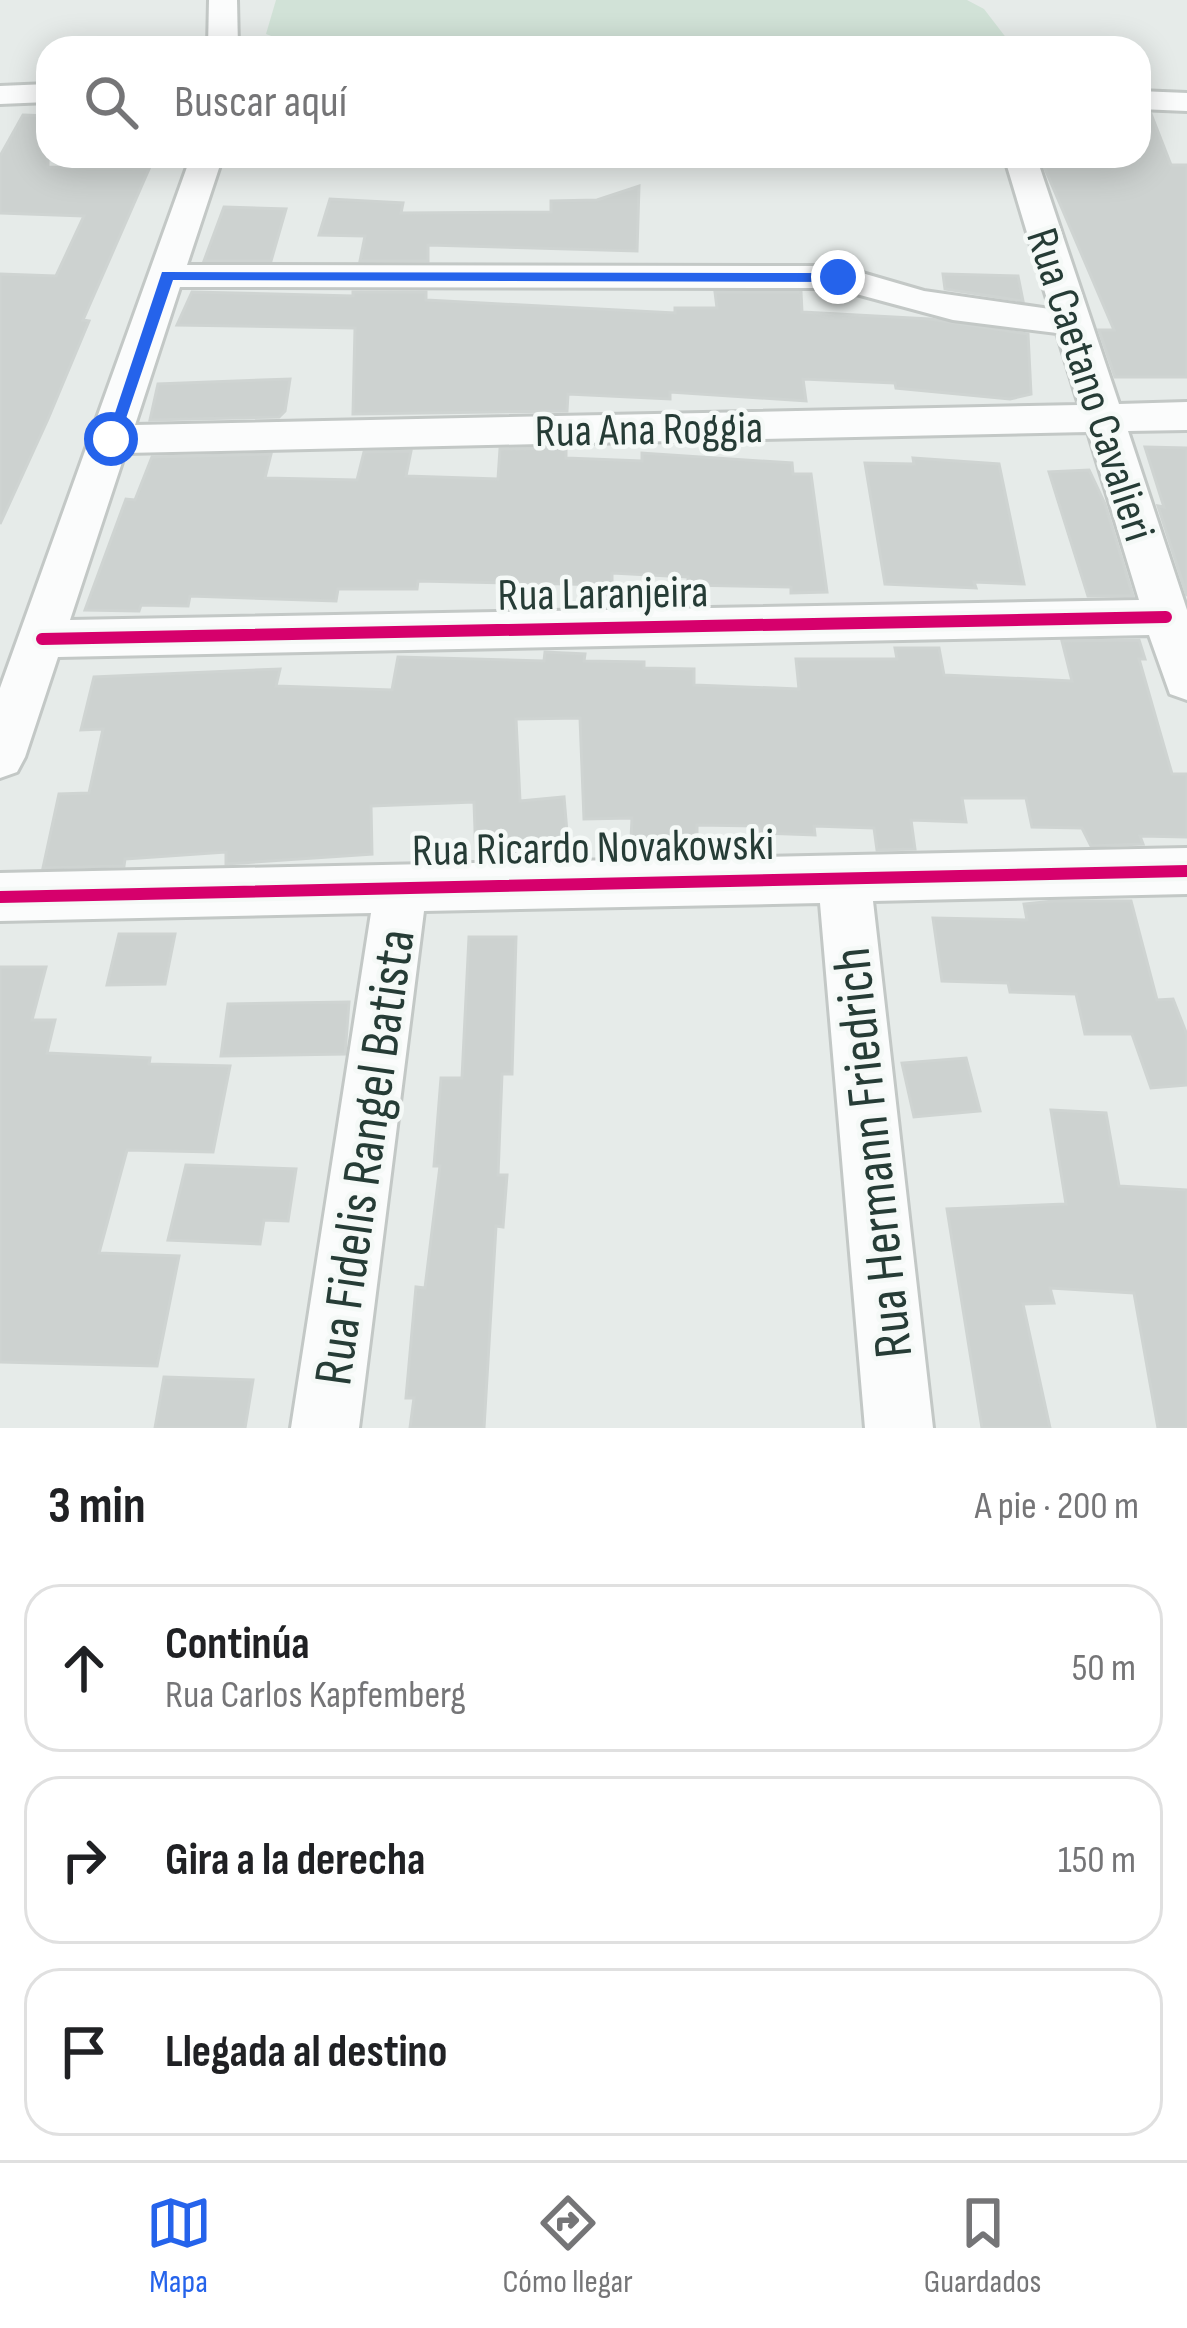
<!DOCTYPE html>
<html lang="es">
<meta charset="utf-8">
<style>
:root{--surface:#fff;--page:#f2f2f2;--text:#202124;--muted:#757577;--line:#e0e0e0;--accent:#2563eb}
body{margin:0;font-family:"Sofia Sans Condensed",sans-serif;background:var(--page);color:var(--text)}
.stop{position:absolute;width:36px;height:36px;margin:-27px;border:9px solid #2563eb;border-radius:50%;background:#fff}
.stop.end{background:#2563eb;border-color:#fff;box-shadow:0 3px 12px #0008}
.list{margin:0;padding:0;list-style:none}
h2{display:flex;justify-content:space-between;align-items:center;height:156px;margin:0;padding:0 48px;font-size:51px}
h2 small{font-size:39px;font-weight:400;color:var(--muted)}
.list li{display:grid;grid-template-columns:78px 1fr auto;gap:36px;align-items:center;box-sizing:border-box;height:168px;margin:0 24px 24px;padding:0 24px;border:3px solid var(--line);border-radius:36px}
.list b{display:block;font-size:45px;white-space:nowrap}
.list p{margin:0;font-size:39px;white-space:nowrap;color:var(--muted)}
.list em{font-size:39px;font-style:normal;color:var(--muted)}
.icon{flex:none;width:66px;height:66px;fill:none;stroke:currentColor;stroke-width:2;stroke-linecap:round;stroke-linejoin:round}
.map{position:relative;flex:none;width:1187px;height:1428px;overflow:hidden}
.search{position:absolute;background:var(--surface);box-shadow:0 6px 30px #0003;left:36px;right:36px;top:36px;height:132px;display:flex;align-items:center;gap:30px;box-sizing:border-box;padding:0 42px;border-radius:36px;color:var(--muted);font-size:45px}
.sheet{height:732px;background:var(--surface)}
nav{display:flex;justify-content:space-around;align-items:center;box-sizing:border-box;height:168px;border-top:3px solid var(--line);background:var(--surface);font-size:33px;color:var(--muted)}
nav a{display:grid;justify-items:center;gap:6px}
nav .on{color:var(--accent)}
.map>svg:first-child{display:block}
.green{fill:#d1e2d7}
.building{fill:#cdd2d0;stroke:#cfd4d2;stroke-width:3}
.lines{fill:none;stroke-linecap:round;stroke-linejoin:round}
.minor-casing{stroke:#c3c8c6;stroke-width:6}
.minor{fill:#fbfcfc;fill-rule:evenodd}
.cycleway-casing{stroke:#f5f9f7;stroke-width:20}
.cycleway{stroke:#d6006c;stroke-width:12}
.route{fill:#2563eb}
.labels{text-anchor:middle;stroke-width:9;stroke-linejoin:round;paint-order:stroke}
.street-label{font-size:45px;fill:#263c36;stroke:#f5f9f7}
.near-street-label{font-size:54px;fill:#263c36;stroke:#f5f9f7}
</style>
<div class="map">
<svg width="1187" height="1428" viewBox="0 0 1187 1428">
<rect width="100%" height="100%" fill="#e6ebe9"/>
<path class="green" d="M276,0H967L984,9L1014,48H303L266,34Z"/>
<g class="building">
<path d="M1139,113L1151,114L1171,165H1187V377H1115L1099,330H1114L1043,164H1061L1058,156H1139Z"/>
<path d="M23,115L48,116V167L149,169L83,320L89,321L48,419L0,524V274L56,276L84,216L0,213V156Z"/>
<path d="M639,186L637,251L428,245V261H360L365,236L319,235L330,199L403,203L401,213L551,212V201L597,200Z"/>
<path d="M224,207L286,209L271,261H204Z"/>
<path d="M943,274L1018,276L1023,301L945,289Z"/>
<path d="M192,292L353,296V292H426V300L675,313V308H717L715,292H801L802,312L930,319L1028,334L1031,394L1010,399L896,388L895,383L803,379L806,401L670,392V399L568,394L567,411L353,414L355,328L177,325Z"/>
<path d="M290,379L285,411L279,417L150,420L158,384Z"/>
<path d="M1145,447L1187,448V596L1158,506L1164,507Z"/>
<path d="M566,448V458L642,461V453L792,463L793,474H811L827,592L791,593V587L688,585V577L612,573V585L418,581L417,589H338L336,601L190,596L188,606L141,605L139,611L85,610L126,499L135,500L152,457L271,454L265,478L357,480L364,452L411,451L406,476L498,479L500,449Z"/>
<path d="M913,458L999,464L1024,584L974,582L976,588L885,584L865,463L914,464Z"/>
<path d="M1089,470L1105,504L1133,596H1088L1049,472Z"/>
<path d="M1139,640L1145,659H1139L1172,774H1187V837L1140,836L1143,844L1091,846L1082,828L1032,827L1026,798H962L966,822L911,820L915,849L877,850L874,828L814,826L815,835L760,833L759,826L697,825V843L631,840L632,818L584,819L580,718L516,719L520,801L564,797L569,856L476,858L474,802L371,806L372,854L226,864V852L125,859L124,866L43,868L59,794L89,793L103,729L81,730L94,677L280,669L276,686L392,690L398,657L544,661L545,652L585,654L584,661L644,662V668L694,669V685L799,689L796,659H897L895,648H939L944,675L1072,681L1062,641Z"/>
<path d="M1054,901H1131L1157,1000L1173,999L1187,1035V1085L1151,1088L1132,1034H1085L1076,994L1010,992L1008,983L942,981L933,918L1027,920L1024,904Z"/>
<path d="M119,934H175L165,984L107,985Z"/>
<path d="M469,937H516L512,1074H502L498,1175H507L503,1227L496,1226L484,1428H410L414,1398H406L416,1287L425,1288L440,1166H434L441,1078H462Z"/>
<path d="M0,967H46L32,1020H55L47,1053L150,1058L149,1064L230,1066L213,1152L127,1150L99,1253L179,1256L157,1366L0,1362Z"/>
<path d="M349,1002L345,1054L221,1056L228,1004Z"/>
<path d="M966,1058L980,1111L914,1117L902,1063Z"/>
<path d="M1051,1110L1106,1113L1119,1186L1187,1190V1428H1158L1134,1293L1050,1288L1054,1303L1023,1304L1050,1428H982L947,1209L1066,1204Z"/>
<path d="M186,1165L296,1169L288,1221L264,1220L260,1244L168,1240Z"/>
<path d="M164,1377L253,1380L245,1428H155Z"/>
</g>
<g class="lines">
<g class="minor-casing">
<g id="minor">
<path d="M209,0H237L238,48H208Z"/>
<path d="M48,84V102L0,104V86Z"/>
<path d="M1139,91L1187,93V111L1139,109Z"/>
<path d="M191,156H223L187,265L838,266L924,291L1050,309L1004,156H1036L1119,404L1187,402V430L1128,431L1187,610V700L1170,694L1149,635L58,657L25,757L17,772L0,778V688ZM180,287L834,288L953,320L1057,333L1079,405L135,425ZM1088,432L1139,600L70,620L125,453Z"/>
<path d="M1187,848V894L873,901L933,1428H865L820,903L424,911L359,1428H291L371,913L0,921V873Z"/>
</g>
</g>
<use href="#minor" class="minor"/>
<g class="cycleway-casing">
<g id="cycleway">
<path d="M42,639L1166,617"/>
<path d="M0,897L1187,871"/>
</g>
</g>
<use href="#cycleway" class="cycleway"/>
</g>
<path class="route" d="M162,272L838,273L845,277L838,282L173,280L119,439L105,443Z"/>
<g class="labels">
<g class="street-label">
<text transform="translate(1092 384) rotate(72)" y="16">Rua Caetano Cavalieri</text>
<text transform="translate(649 428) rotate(-1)" y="16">Rua Ana Roggia</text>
<text transform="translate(603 592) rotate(-1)" y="16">Rua Laranjeira</text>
<text transform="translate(593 846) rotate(-1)" y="16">Rua Ricardo Novakowski</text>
</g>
<g class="near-street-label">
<text transform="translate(871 1153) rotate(-96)" y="19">Rua Hermann Friedrich</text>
<text transform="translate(363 1157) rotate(-82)" y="19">Rua Fidelis Rangel Batista</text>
</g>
</g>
</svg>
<div class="stop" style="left:111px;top:439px"></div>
<div class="stop end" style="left:838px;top:277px"></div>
<div class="search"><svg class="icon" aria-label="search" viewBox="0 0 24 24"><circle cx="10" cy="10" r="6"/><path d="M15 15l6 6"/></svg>Buscar aquí</div>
</div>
<section class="sheet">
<h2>3 min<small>A pie · 200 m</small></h2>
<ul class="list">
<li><svg class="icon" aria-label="ahead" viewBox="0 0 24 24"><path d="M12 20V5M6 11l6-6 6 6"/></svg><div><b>Continúa</b><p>Rua Carlos Kapfemberg</p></div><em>50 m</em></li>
<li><svg class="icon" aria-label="right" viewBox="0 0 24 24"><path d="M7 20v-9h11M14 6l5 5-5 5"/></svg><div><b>Gira a la derecha</b></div><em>150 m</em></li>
<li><svg class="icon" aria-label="arrive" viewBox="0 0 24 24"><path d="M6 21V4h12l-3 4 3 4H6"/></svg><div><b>Llegada al destino</b></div></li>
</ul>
</section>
<nav>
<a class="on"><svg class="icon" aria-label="map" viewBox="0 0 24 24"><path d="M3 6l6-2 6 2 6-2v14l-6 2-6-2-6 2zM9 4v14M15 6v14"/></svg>Mapa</a>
<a><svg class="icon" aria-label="directions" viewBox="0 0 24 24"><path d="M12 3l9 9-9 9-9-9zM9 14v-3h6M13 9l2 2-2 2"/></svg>Cómo llegar</a>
<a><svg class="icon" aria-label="saved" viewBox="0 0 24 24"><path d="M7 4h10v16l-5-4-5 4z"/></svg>Guardados</a>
</nav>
